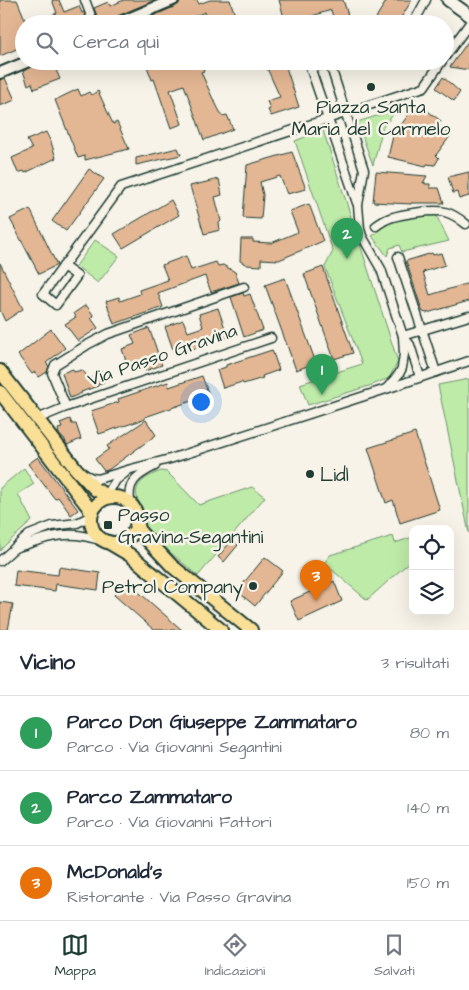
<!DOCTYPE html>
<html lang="it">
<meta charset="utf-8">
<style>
:root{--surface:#fff;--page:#f6f6f7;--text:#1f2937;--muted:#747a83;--line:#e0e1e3;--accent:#1f3d34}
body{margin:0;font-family:"Architects Daughter",sans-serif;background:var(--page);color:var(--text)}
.controls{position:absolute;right:15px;bottom:15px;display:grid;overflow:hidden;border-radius:10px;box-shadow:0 5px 20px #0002}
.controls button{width:45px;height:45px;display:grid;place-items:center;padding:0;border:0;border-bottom:1px solid var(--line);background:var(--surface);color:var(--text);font:25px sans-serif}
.you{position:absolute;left:200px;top:401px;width:18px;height:18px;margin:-12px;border:4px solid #fff;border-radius:50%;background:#1a73e8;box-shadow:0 0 0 8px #1a73e833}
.badge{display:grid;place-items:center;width:32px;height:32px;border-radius:50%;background:var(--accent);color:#fff;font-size:16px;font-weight:700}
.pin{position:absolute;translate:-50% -41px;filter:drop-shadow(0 1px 2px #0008)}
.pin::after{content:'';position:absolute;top:26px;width:18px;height:15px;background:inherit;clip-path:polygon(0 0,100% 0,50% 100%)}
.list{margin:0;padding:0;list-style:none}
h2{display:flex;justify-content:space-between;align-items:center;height:65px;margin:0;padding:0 20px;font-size:21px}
h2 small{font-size:16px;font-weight:400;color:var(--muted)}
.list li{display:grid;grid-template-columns:32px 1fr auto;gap:15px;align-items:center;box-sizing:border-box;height:75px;padding:0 20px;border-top:1px solid var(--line)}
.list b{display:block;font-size:19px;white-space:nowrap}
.list p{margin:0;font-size:16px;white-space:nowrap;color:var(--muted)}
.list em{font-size:16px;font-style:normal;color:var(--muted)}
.icon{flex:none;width:28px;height:28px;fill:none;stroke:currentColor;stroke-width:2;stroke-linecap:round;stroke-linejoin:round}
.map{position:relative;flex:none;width:469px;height:630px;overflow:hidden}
.search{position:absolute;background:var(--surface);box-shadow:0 5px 20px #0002;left:15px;right:15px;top:15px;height:55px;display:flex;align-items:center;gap:12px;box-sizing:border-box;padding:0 18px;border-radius:28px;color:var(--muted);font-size:19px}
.sheet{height:290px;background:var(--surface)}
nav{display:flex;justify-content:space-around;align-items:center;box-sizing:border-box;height:70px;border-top:1px solid var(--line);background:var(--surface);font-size:14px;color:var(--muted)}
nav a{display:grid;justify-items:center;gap:2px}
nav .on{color:var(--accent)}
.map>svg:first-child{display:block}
.green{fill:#beeba8;stroke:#6e946e}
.building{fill:#e4b794;stroke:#1f3d34}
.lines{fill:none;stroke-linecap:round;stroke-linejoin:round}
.minor-casing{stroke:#1f3d34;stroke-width:11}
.tertiary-casing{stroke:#1f3d34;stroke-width:14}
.secondary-casing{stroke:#1f3d34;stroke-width:15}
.primary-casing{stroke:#1f3d34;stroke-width:16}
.minor{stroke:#f7f3e8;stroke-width:8}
.tertiary{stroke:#f7f3e8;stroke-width:10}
.secondary{stroke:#f7f3e8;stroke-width:11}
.primary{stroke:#fadf96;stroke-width:12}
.poi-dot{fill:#1f3d34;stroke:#f7f3e8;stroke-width:2}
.labels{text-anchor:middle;stroke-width:5;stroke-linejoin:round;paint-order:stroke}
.poi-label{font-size:19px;fill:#1f3d34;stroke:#f7f3e8;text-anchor:start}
.street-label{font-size:19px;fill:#1f3d34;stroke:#f7f3e8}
</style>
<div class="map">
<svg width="469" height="630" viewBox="0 0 469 630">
<rect width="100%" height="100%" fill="#f7f3e8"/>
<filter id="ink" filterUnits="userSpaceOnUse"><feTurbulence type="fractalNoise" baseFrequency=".02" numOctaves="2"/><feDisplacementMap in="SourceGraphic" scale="10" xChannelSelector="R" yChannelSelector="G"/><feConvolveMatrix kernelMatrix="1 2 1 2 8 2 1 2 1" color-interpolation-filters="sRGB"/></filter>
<g filter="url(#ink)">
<g class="green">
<path d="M393,111L392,116L383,127L373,165L357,122Z"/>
<path d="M323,130L398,362L389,378L372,385L308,405L300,384L362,364L325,267L333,251L295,141Z"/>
<path d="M436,215L449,241L402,252L399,245L390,248L387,256L372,236L378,232L377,229C399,216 412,217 436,215Z"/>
<path d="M95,240L119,256L98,283L76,266Z"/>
<path d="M469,379V533L438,385Z"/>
<path d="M24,468L34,484L18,494L32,521L2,548L0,551V488Z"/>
<path d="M161,471L167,472L170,475L199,505L252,487L265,497L198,576L149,534C144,526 146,519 144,511C142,506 138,502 137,497C133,482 151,475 161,471Z"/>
<path d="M393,536L395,543L413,537V560L405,566L367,600L324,563L330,555Z"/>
</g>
<g class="building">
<path d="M0,0H17L27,24H24V46L0,56Z"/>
<path d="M52,0H59L64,12L79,6L82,13L84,12L88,24H55L52,15L57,13Z"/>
<path d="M124,0H155L113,18L110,20L103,24H100L94,8L108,2L110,6Z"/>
<path d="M180,0H197L199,4L210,0H230L238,24H209L205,12L181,22L182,24H172L170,19L159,24H134L176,6L179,4Z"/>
<path d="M279,0H343L351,24H335L331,10L303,19L302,16L285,21Z"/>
<path d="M387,0H412L397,24H375L377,16Z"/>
<path d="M469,40V70L450,67Z"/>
<path d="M45,61H52L60,79L34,89L32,83L28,85L23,71L32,67L35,64Z"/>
<path d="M145,61H201L204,71L201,72L213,99L214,100L222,116L227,115L233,129L204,140L184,85L170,90L182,124L171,128L154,79L152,80Z"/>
<path d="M266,61H284L299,107L271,116L268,110L270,109L267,101L280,97L266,66L268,65Z"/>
<path d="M443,77L460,92L454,101L436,88Z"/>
<path d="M5,78L15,100L0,106V80Z"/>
<path d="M78,89L81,96L89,92L91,95L98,91L113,124L117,122L129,149L85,160V156L78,158L55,100Z"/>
<path d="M417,103L441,121L438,125L451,135L436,155L439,158L435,165L427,164L426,166L388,157L393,136Z"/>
<path d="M46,132L51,142L56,158L25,173L24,171L18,173L12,158L32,149L27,140Z"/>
<path d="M178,148L181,155L136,165V158Z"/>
<path d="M292,152L306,189L287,194L280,176L260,182L263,195L261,219L243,218L247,165Z"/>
<path d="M89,169L104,179L66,231L52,221Z"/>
<path d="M376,172L427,176L423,183L425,182V184H430V188H439L444,203H411V204L373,202Z"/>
<path d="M469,172V196L459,199L457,192L453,193L448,177Z"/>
<path d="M219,179L222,195L215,197L221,221L219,223L220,230L204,234L190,186Z"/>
<path d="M171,200L179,215L123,248L114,234Z"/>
<path d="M309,204L323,241L279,260L261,259V266L247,265L240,261L241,239H253V242L271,243L298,232L290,211Z"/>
<path d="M30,209L57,265L39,274L10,219Z"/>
<path d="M432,253L433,255L441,253L445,265L423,272L430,295L469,283V301L427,313L423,312L422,310L406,261Z"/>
<path d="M186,256L191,270L216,262L218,266L223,265L235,272L239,283L211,292L205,276L158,293L163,307L114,324L106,301L119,297L120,301L140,294L139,290L168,280L162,265Z"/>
<path d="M0,263L23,309L5,321L0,310Z"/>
<path d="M323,267L353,353L334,359L304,274Z"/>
<path d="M285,278L316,363L296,370L265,285Z"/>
<path d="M243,293L244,296L250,294L263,330L244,337L231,297Z"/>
<path d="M86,305L94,316L91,318L98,328L78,341L65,324L76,317L74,313Z"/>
<path d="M218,308L228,337L175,355L165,327L183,320L188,332L203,327L199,314Z"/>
<path d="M149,328L162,365L145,371L142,362L128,367L122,349L135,344L131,335Z"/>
<path d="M51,329L65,348L46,363L49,366L47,372L39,377L35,372L32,374L18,355Z"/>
<path d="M272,350L279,370L262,376L263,378L243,384L242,382L223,388L217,370L226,367V365Z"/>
<path d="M73,369L74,372L82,370L90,379L101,371L104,382L98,384V386L81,392L82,393L70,398L62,373Z"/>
<path d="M202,376L209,395L145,417V419L99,434L91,411L119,402L118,399L168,382L169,387Z"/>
<path d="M70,419L72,424H76L81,439L67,445L64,438H62L59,434L58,429L62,428L60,423Z"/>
<path d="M146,420L156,435L108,470L104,471L95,459L109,449L107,446Z"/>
<path d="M415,433L440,510L400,523L393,500L386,503L368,448Z"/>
<path d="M38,457L78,510L71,515L58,497L55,499L28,464Z"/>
<path d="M232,540L238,545L224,562L218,557Z"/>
<path d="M265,557L283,571L255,606L237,591Z"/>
<path d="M59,567L100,573L98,590L56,584L55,591L14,586L16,570L58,575Z"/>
<path d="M126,581L182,630H154L114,595Z"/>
<path d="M334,581L342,601L299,621L290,601Z"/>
<path d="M0,602L13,604L8,630H0Z"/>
</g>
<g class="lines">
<g class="minor-casing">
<g id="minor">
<path d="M85,0L94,24"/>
<path d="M413,24L426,0"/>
<path d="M445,57L469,24"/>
<path d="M308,61L357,203"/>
<path d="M329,61L364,170L358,205L360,229L362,236L381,269L403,336L404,354L402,368L399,374L387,388"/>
<path d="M311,68L329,62L337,61"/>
<path d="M376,226C380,223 384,220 390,218C402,214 433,209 445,212C453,214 460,219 466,224"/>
<path d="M398,257L436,372"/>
<path d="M63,266L77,276L56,305L43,294L121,187L424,87L442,61"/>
<path d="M403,336L469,316"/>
<path d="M403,336L410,345L420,377"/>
<path d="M66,407L52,373L55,365L87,345L108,334L244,287"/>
<path d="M37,419L66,407L271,338"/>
<path d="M84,474L92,478L98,479L131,469L170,459L386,389L469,361"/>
<path d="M106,496L116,480L125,473"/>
<path d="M131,505C125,483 137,475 155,466"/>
<path d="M15,548C35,542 55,533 77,535C86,536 96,539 105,541"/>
<path d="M0,561L29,535L52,526L77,523L91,516"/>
</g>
</g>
<g class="tertiary-casing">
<g id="tertiary">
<path d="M116,24L173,0"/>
<path d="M0,73L29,61"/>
</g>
</g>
<g class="secondary-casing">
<path id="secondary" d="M448,0L469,15"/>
</g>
<g class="primary-casing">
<g id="primary">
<path d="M0,371L76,469L96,490L112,497"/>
<path d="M0,392L89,508L91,514"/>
<circle cx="114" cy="520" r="23"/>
<path d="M137,522L140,532L172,566L251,630"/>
<path d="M108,542L130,555L221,630"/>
</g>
</g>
<use href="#minor" class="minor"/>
<use href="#tertiary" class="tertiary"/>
<use href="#secondary" class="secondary"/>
<use href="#primary" class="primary"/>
</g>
</g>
<g class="poi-dot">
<circle cx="371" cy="87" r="5"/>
<circle cx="310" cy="474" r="5"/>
<rect x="103" y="520" width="10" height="10" rx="2.5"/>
<circle cx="253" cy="586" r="5"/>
</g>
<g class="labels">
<g class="poi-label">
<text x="371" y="113" text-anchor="middle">Piazza Santa<tspan x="371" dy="22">Maria del Carmelo</tspan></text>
<text x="320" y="481">Lidl</text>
<text x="118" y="521">Passo<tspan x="118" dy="22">Gravina-Segantini</tspan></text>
<text x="243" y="593" text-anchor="end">Petrol Company</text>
</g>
<g class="street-label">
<text transform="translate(162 354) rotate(-19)" y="7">Via Passo Gravina</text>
</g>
</g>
</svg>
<div class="controls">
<button><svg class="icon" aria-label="locate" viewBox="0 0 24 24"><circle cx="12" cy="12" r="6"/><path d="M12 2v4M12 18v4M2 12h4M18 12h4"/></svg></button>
<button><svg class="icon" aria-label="layers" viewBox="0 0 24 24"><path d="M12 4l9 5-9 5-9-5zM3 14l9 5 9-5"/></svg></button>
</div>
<div class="you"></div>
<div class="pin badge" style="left:322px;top:395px;background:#2e9e5b">1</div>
<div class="pin badge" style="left:347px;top:259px;background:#2e9e5b">2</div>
<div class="pin badge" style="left:316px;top:601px;background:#e8710a">3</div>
<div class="search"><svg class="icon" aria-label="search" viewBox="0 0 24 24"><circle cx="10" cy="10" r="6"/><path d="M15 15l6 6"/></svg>Cerca qui</div>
</div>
<section class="sheet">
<h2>Vicino<small>3 risultati</small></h2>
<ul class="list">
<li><span class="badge" style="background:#2e9e5b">1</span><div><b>Parco Don Giuseppe Zammataro</b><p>Parco · Via Giovanni Segantini</p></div><em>80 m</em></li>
<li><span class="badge" style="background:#2e9e5b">2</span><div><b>Parco Zammataro</b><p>Parco · Via Giovanni Fattori</p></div><em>140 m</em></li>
<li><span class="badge" style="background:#e8710a">3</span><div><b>McDonald's</b><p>Ristorante · Via Passo Gravina</p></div><em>150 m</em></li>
</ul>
</section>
<nav>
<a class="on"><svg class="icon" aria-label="map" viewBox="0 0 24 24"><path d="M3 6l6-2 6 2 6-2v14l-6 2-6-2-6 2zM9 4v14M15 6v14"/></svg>Mappa</a>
<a><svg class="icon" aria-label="directions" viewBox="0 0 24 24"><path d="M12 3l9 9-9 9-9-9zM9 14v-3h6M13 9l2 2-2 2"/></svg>Indicazioni</a>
<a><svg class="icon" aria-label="saved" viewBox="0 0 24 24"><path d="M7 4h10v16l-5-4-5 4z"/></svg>Salvati</a>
</nav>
